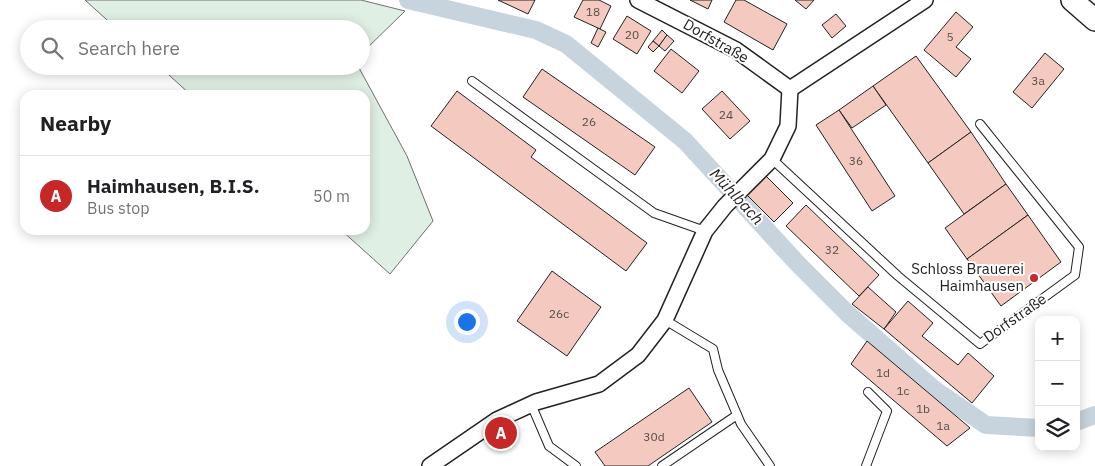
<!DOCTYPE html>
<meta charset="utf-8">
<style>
:root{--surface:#fff;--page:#f6f6f6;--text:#202124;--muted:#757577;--line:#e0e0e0;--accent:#c62828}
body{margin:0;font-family:"IBM Plex Sans",sans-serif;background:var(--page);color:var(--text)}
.controls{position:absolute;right:15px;bottom:15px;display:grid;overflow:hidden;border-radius:10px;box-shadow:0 2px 12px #0003}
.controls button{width:45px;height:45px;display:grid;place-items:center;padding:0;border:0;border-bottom:1px solid var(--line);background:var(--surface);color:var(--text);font:25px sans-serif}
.you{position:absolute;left:466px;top:321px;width:18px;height:18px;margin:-12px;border:4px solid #fff;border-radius:50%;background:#1a73e8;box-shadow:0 0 0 8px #1a73e833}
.badge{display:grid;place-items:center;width:32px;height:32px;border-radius:50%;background:var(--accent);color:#fff;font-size:16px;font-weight:700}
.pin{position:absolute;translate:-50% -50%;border:2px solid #fff;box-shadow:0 1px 5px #0006}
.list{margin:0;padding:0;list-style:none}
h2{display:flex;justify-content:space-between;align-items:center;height:65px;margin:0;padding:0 20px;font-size:21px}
h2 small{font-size:16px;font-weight:400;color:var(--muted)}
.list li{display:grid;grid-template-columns:32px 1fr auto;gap:15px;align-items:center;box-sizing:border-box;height:80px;padding:0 20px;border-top:1px solid var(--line)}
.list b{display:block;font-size:19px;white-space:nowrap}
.list p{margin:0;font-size:16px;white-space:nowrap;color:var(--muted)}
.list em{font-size:16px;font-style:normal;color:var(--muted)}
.icon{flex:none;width:28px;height:28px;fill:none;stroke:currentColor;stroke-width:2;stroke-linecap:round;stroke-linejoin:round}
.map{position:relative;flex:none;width:1095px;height:466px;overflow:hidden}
.search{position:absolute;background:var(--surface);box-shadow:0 2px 12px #0003;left:20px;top:20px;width:350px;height:55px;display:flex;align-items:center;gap:12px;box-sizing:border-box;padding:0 18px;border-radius:28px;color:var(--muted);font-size:19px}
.panel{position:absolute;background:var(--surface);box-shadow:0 2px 12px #0003;left:20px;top:90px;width:350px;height:145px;border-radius:15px}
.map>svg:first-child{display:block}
.green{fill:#e0efe3;stroke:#6f6f6f}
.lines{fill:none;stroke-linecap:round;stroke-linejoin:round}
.canal{stroke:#c7d3dd;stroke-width:18}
.building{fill:#f3c9c0;stroke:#222}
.lane-casing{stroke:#222;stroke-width:10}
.street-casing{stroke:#222;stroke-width:18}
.secondary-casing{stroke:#222;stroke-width:24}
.lane{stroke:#fff;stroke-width:8}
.street{stroke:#fff;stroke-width:15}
.secondary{stroke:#fff;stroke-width:21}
.poi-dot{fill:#c62828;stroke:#fff;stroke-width:2}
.labels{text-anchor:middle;stroke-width:4;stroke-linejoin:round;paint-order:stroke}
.number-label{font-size:12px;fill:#564c4a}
.street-label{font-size:15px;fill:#222;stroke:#fff}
.poi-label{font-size:15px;fill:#222;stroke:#fff;text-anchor:end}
.water-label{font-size:16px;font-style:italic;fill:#222;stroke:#fff}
</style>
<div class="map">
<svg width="1095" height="466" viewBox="0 0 1095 466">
<rect width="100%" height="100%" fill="#fff"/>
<g class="green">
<path d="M85,0H361L405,11L361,54V29H117Z"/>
<path d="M159,66H358L407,156L433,221L390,274L341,230H365V95H191Z"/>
</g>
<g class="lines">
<g class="canal">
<path d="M408,0L536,30L566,44L685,141L797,263L847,313L935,390L986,425L1039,428"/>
<path d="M1076,422L1095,415"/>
</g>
</g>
<g class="building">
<path d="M498,0H535L528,14Z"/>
<path d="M583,0H599L611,6L600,29L574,17Z"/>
<path d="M690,0H712L708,9Z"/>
<path d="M736,0H744L787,24L773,50L724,22Z"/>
<path d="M795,0H814L806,9Z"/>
<path d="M956,12L973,27L956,47L971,59L956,77L924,50Z"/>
<path d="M836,14L846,26L832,38L822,25Z"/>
<path d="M627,16L651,31L637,54L613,39Z"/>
<path d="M598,28L606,32L598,47L591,43Z"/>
<path d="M662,30L667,35L659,46L653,41Z"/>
<path d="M667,35L674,41L665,51L659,46Z"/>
<path d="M653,41L659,46L653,52L648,47Z"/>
<path d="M671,49L699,71L682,93L654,71Z"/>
<path d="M1045,53L1064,69L1032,108L1013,92Z"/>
<path d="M916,56L971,132L928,163L873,86Z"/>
<path d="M542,69L655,147L635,175L523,97Z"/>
<path d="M873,86L886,105L852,128L839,110Z"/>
<path d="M457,91L536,150L531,157L647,243L626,271L431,126Z"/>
<path d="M722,91L750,121L730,139L702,109Z"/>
<path d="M839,110L895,196L872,211L816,125Z"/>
<path d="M971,132L1006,184L964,214L928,163Z"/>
<path d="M765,175L793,203L774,222L746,194Z"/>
<path d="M1006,184L1028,215L967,259L945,228Z"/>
<path d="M806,205L879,275L859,296L786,226Z"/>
<path d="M1028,215L1061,262L1001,306L967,259Z"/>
<path d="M552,271L601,307L567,356L517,321Z"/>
<path d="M868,287L896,312L884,329L852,304Z"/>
<path d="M908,301L933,323L922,336L958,365L968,353L994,376L972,403L884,329Z"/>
<path d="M867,341L969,427L970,428L947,446L851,364Z"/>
<path d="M689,388L712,422L648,466H605L595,452Z"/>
</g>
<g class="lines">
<g class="lane-casing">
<g id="lane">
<path d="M472,81L654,213L705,231"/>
<path d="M772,159L898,276L980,344L1075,275L1079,247L980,124"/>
<path d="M665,320L713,349L718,370L741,424L770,466"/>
<path d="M531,404L549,446L576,466"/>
<path d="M662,466L737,415"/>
<path d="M866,466L887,411L868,392"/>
</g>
</g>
<g class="street-casing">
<g id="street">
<path d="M638,0L736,50L790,89"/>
<path d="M790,89L925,0"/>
<path d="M430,466L497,420L536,402L599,384L638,355L665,320L705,231L725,206L772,159L788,126L790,89"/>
</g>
</g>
<g class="secondary-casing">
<path id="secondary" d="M1072,0L1095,20"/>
</g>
<use href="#lane" class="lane"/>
<use href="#street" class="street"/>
<use href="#secondary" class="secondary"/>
</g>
<circle class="poi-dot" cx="1034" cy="278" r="5"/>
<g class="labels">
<g class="number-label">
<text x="593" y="16">18</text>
<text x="632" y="39">20</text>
<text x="950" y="41">5</text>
<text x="1038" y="85">3a</text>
<text x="726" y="119">24</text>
<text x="589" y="126">26</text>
<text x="856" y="165">36</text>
<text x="832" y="254">32</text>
<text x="559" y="318">26c</text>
<text x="883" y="377">1d</text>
<text x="903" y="395">1c</text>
<text x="923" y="413">1b</text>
<text x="943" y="430">1a</text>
<text x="654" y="441">30d</text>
</g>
<g class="street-label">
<text transform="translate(716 41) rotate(30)" y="5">Dorfstraße</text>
<text transform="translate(1015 318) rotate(-35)" y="5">Dorfstraße</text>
</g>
<g class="poi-label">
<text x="1024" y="274">Schloss Brauerei<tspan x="1024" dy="17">Haimhausen</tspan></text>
</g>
<g class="water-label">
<text transform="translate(737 196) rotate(47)" y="6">Mühlbach</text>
</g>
</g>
</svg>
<div class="controls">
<button>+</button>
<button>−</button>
<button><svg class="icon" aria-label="layers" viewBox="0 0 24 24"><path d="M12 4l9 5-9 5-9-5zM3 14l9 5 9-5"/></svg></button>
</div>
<div class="you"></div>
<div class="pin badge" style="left:501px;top:433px">A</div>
<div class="search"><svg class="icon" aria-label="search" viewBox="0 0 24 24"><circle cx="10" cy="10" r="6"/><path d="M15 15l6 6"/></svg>Search here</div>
<section class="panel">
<h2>Nearby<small></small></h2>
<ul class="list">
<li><span class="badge">A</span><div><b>Haimhausen, B.I.S.</b><p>Bus stop</p></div><em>50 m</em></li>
</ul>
</section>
</div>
